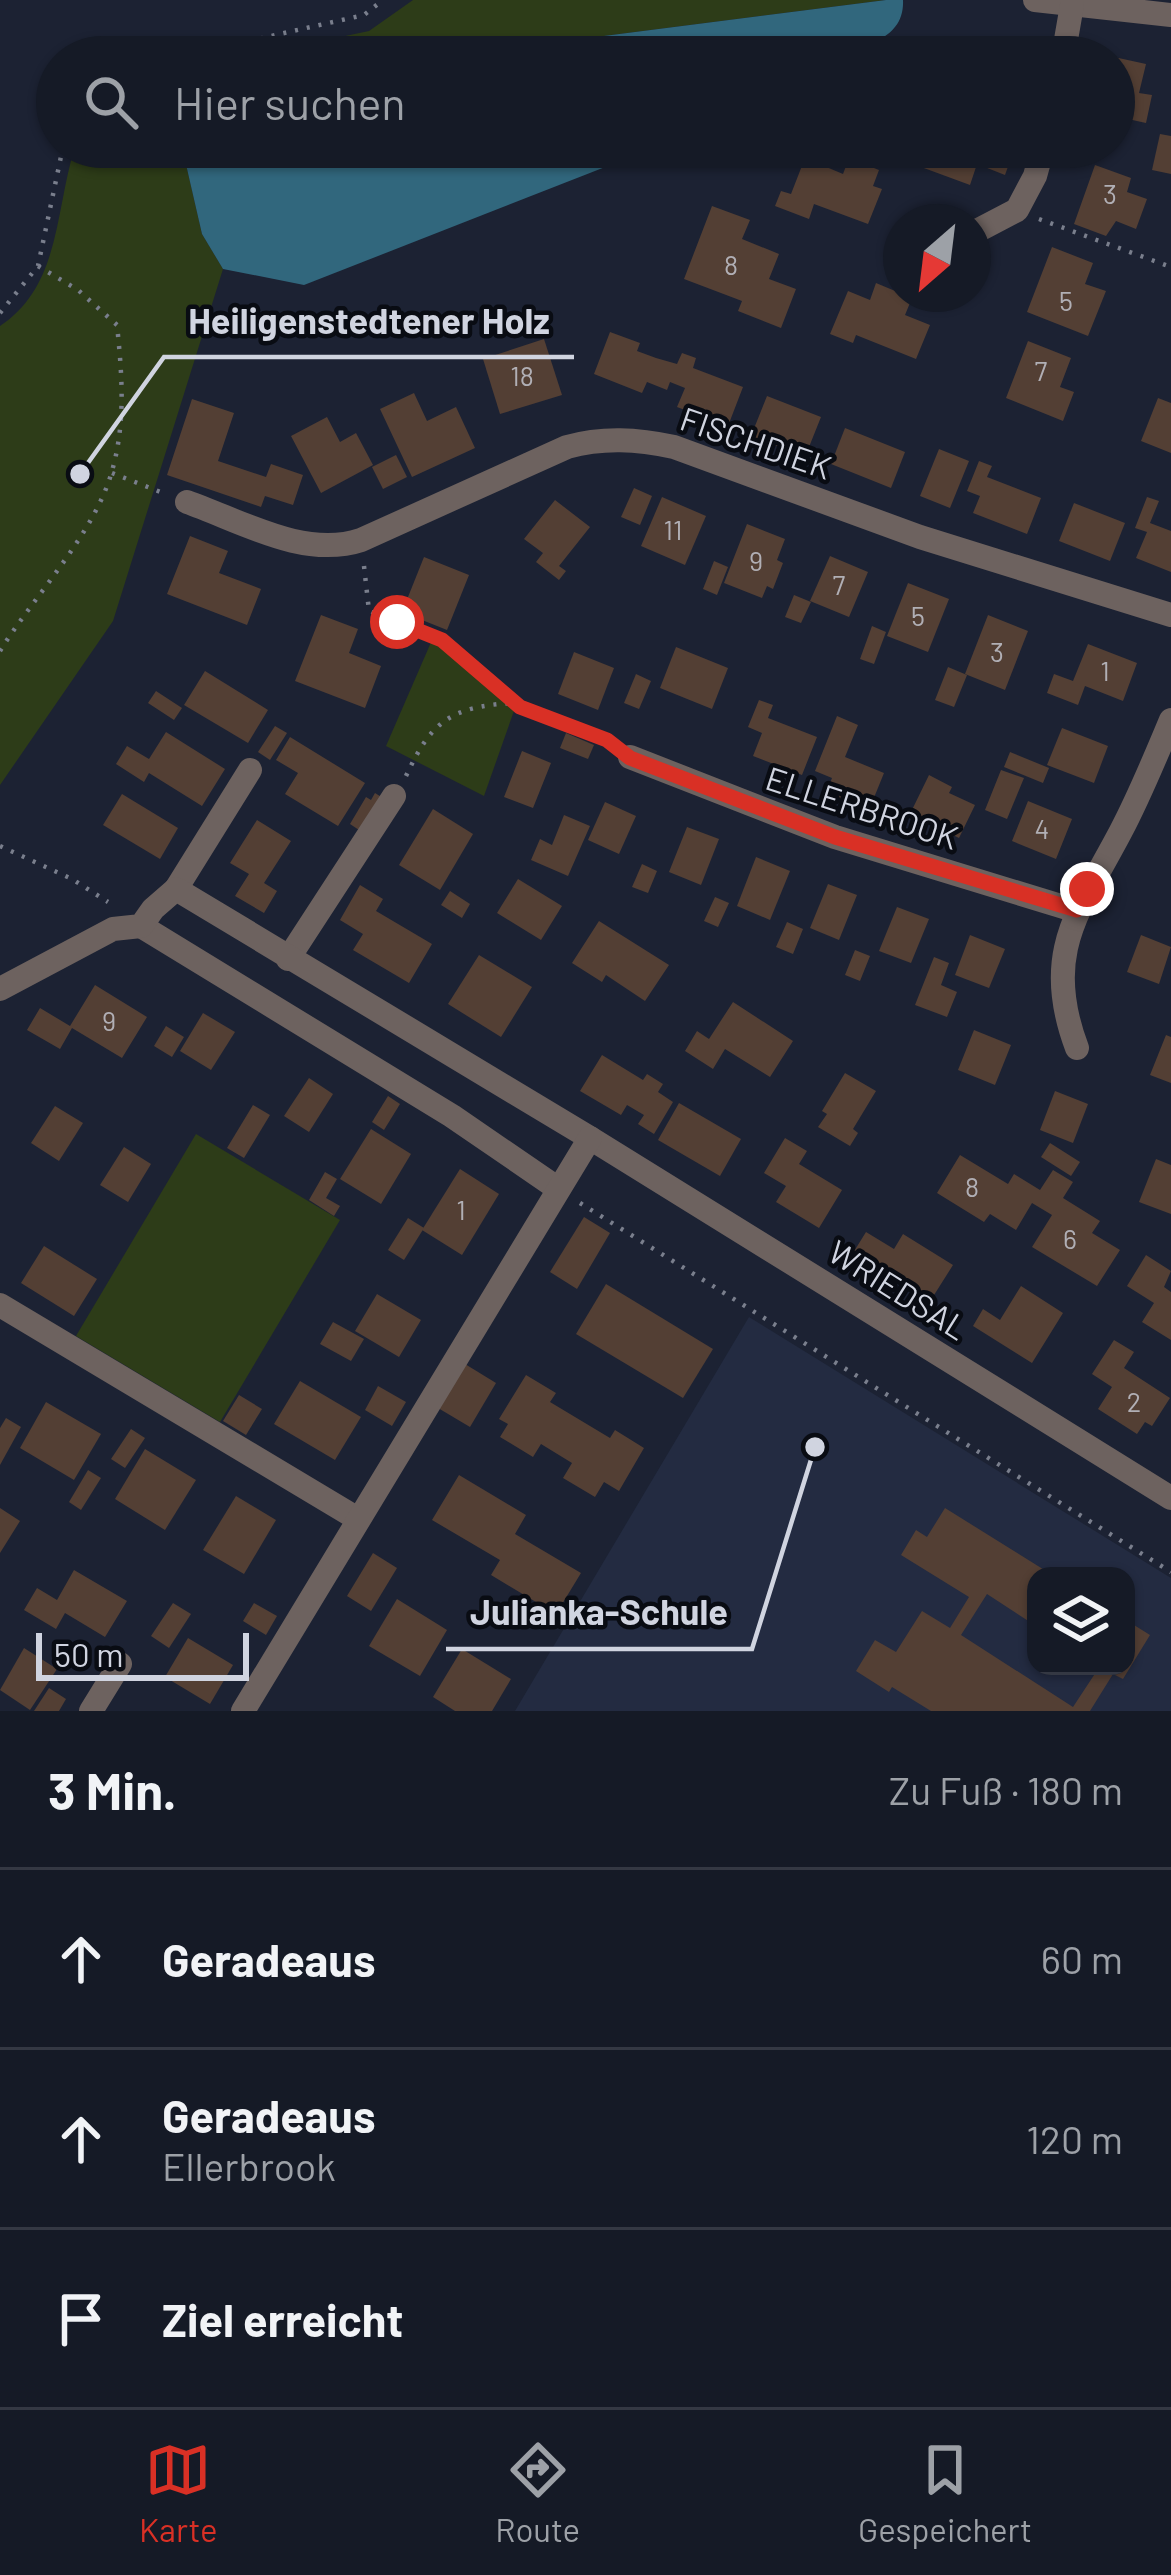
<!DOCTYPE html>
<html lang="de">
<meta charset="utf-8">
<style>
:root{--surface:#151a26;--page:#222732;--text:#f1f3f6;--muted:#9da1a7;--line:#343843;--accent:#d93025}
body{margin:0;font-family:Barlow,sans-serif;background:var(--page);color:var(--text)}
.controls{position:absolute;right:36px;bottom:36px;display:grid;overflow:hidden;border-radius:24px;box-shadow:0 3px 9px #0004}
.controls button{width:108px;height:108px;display:grid;place-items:center;padding:0;border:0;border-bottom:3px solid var(--line);background:var(--surface);color:var(--text);font:60px sans-serif}
.compass{position:absolute;left:883px;top:204px;width:108px;height:108px;border-radius:50%;background:var(--surface);box-shadow:0 3px 9px #0004;rotate:208deg}
.scale{position:absolute;left:36px;bottom:30px;width:213px;box-sizing:border-box;padding-left:12px;border:6px solid #d0d4e0;border-top:0;font-size:33px;line-height:42px;white-space:nowrap;color:#d0d4e0;-webkit-text-stroke:9px #090c13;paint-order:stroke}
.stop{position:absolute;width:36px;height:36px;margin:-27px;border:9px solid #d93025;border-radius:50%;background:#fff}
.stop.end{background:#d93025;border-color:#fff;box-shadow:0 3px 12px #0008}
.list{margin:0;padding:0;list-style:none}
h2{display:flex;justify-content:space-between;align-items:center;height:156px;margin:0;padding:0 48px;font-size:51px}
h2 small{font-size:39px;font-weight:400;color:var(--muted)}
.list li{display:grid;grid-template-columns:78px 1fr auto;gap:36px;align-items:center;box-sizing:border-box;height:180px;padding:0 48px;border-top:3px solid var(--line)}
.list b{display:block;font-size:45px;white-space:nowrap}
.list p{margin:0;font-size:39px;white-space:nowrap;color:var(--muted)}
.list em{font-size:39px;font-style:normal;color:var(--muted)}
.icon{flex:none;width:66px;height:66px;fill:none;stroke:currentColor;stroke-width:2;stroke-linecap:round;stroke-linejoin:round}
.map{position:relative;flex:none;width:1171px;height:1711px;overflow:hidden}
.search{position:absolute;background:var(--surface);box-shadow:0 3px 9px #0004;left:36px;right:36px;top:36px;height:132px;display:flex;align-items:center;gap:30px;box-sizing:border-box;padding:0 42px;border-radius:66px;color:var(--muted);font-size:45px}
.sheet{height:696px;background:var(--surface)}
nav{display:flex;justify-content:space-around;align-items:center;box-sizing:border-box;height:168px;border-top:3px solid var(--line);background:var(--surface);font-size:33px;color:var(--muted)}
nav a{display:grid;justify-items:center;gap:6px}
nav .on{color:var(--accent)}
.map>svg:first-child{display:block}
.built{fill:#232b41;fill-rule:evenodd}
.green{fill:#2d3c18}
.water{fill:#31677d}
.building{fill:#533f34}
.lines{fill:none;stroke-linecap:round;stroke-linejoin:round}
.path{stroke:#7a7f8d;stroke-width:4.5;stroke-dasharray:3 9;stroke-linecap:butt}
.street{stroke:#6d625f;stroke-width:24}
.route{stroke:#d93025;stroke-width:15}
.labels{text-anchor:middle;stroke-width:9;stroke-linejoin:round;paint-order:stroke}
.number-label{font-size:27px;fill:#b1afb5}
.street-label{font-size:33px;fill:#d0d4e0;stroke:#090c13}
.leader{fill:none;stroke:#d0d4e0;stroke-width:4.5}
.callout-dot{fill:#d0d4e0;stroke:#090c13;stroke-width:4.5}
.callout-label{font-size:36px;text-anchor:middle;font-weight:bold;fill:#d0d4e0;stroke:#090c13;stroke-width:9;stroke-linejoin:round;paint-order:stroke}
</style>
<div class="map">
<svg width="1171" height="1711" viewBox="0 0 1171 1711">
<rect width="100%" height="100%" fill="#1c2233"/>
<path class="built" d="M749,1317L1171,1578V1711H515ZM1036,1576H1126V1666H1036Z"/>
<g class="green">
<path d="M413,0H886L440,57H246L369,31Z"/>
<path d="M75,147H182L202,234L223,269L113,621L0,785V326C61,286 55,209 75,147Z"/>
<path d="M432,640L515,708L484,796L386,746Z"/>
<path d="M196,1134L340,1220L220,1422L76,1336Z"/>
</g>
<g class="water">
<path d="M886,0H903C905,42 859,47 828,57H439Z"/>
<path d="M182,147H648L641,153L304,285L223,269L202,234Z"/>
</g>
<g class="building">
<path d="M1114,57L1146,64L1139,93L1152,95L1146,123L1114,116Z"/>
<path d="M1160,134L1171,136V174L1152,170Z"/>
<path d="M919,147H1015L1005,175L977,164L970,185L913,164Z"/>
<path d="M805,158L843,174L849,158L879,170L873,186L882,189L868,224L814,204L809,219L775,206L781,191L791,194Z"/>
<path d="M1095,165L1131,178L1127,192L1147,199L1136,229L1116,221L1106,236L1074,224Z"/>
<path d="M712,206L750,220L742,239L779,254L769,279L796,289L781,328L738,311L742,301L684,279Z"/>
<path d="M1052,247L1093,263L1085,284L1106,291L1088,336L1027,312Z"/>
<path d="M876,283L912,298L905,315L930,325L916,359L856,335L853,343L830,334L848,291L870,300Z"/>
<path d="M610,332L640,343L637,351L656,358L677,364L682,353L696,358L693,368L743,387L728,426L677,407L685,388L670,382L667,390L647,382L642,393L594,374Z"/>
<path d="M544,339L562,395L500,414L483,359Z"/>
<path d="M1028,341L1071,358L1060,387L1074,392L1063,421L1006,398Z"/>
<path d="M414,393L427,421L456,407L475,448L412,477L380,409Z"/>
<path d="M767,396L821,417L805,457L751,436Z"/>
<path d="M1158,398L1171,403V453L1141,441Z"/>
<path d="M192,399L234,413L218,461L266,477L271,464L303,475L293,505L265,496L261,507L167,475Z"/>
<path d="M327,417L340,442L356,433L373,465L321,493L291,436Z"/>
<path d="M845,428L905,452L891,488L831,464Z"/>
<path d="M939,449L969,461L950,508L920,496Z"/>
<path d="M396,455L407,477L383,489L372,467Z"/>
<path d="M979,461L992,466L987,477L1041,498L1027,534L973,513L980,496L967,491Z"/>
<path d="M634,488L652,496L640,525L621,517Z"/>
<path d="M662,497L706,516L685,565L641,546Z"/>
<path d="M1147,497L1159,501L1150,523L1171,531V572L1136,558L1147,532L1135,528Z"/>
<path d="M555,500L590,527L559,566L566,571L559,580L536,562L543,553L524,539Z"/>
<path d="M1074,503L1125,523L1110,561L1059,541Z"/>
<path d="M747,524L785,539L777,560L783,563L773,589L767,586L762,598L724,583Z"/>
<path d="M190,536L228,551L219,573L261,589L247,625L167,594Z"/>
<path d="M830,556L868,572L849,617L810,601Z"/>
<path d="M424,557L469,575L447,630L402,612Z"/>
<path d="M714,561L728,567L717,595L703,589Z"/>
<path d="M908,583L949,599L928,652L887,636Z"/>
<path d="M794,595L811,602L801,623L785,617Z"/>
<path d="M321,615L358,629L349,653L381,666L365,708L295,681Z"/>
<path d="M988,615L1028,631L1005,690L965,674Z"/>
<path d="M872,626L886,632L874,664L860,659Z"/>
<path d="M1088,644L1137,663L1123,701L1085,686L1078,705L1047,693L1054,674L1073,681Z"/>
<path d="M676,647L728,668L712,709L660,688Z"/>
<path d="M574,652L614,668L598,710L558,694Z"/>
<path d="M948,667L967,675L954,707L935,700Z"/>
<path d="M205,671L268,710L248,743L184,705Z"/>
<path d="M636,674L651,681L639,709L624,703Z"/>
<path d="M156,691L182,708L174,720L148,703Z"/>
<path d="M759,700L773,705L768,718L817,737L802,775L753,756L762,733L748,727Z"/>
<path d="M837,716L858,725L845,757L884,773L869,810L826,793L832,778L815,771Z"/>
<path d="M275,726L287,733L270,760L258,752Z"/>
<path d="M1062,728L1108,746L1094,783L1047,765Z"/>
<path d="M166,732L225,769L202,806L149,773L144,782L116,764L127,746L149,759Z"/>
<path d="M566,733L594,745L588,759L560,748Z"/>
<path d="M290,737L365,783L338,826L285,794L298,773L276,760Z"/>
<path d="M522,751L551,763L533,808L504,797Z"/>
<path d="M1010,752L1049,768L1043,783L1004,767Z"/>
<path d="M1001,770L1024,778L1007,819L985,810Z"/>
<path d="M929,775L952,787L949,793L975,805L959,838L910,814Z"/>
<path d="M375,793L383,798L362,832L350,824L366,797L371,800Z"/>
<path d="M122,794L178,828L160,859L103,825Z"/>
<path d="M1028,801L1072,819L1056,859L1012,841Z"/>
<path d="M605,802L636,816L619,854L588,840Z"/>
<path d="M433,809L473,834L440,890L399,865Z"/>
<path d="M564,815L590,826L568,876L531,860L540,839L552,845Z"/>
<path d="M257,820L291,841L264,883L277,891L264,913L235,896L249,874L230,863Z"/>
<path d="M687,827L719,839L701,885L669,872Z"/>
<path d="M756,857L790,871L770,920L737,906Z"/>
<path d="M642,864L657,871L648,893L632,887Z"/>
<path d="M518,879L562,906L541,940L497,913Z"/>
<path d="M828,884L857,895L839,940L810,928Z"/>
<path d="M360,885L383,899L376,911L432,944L409,983L353,950L363,934L340,920Z"/>
<path d="M450,891L470,904L462,918L441,905Z"/>
<path d="M715,897L729,903L718,927L704,921Z"/>
<path d="M897,907L929,919L911,963L879,951Z"/>
<path d="M599,921L669,965L645,1001L606,975L602,982L572,963Z"/>
<path d="M787,922L803,929L793,954L776,947Z"/>
<path d="M970,935L1005,949L989,988L955,975Z"/>
<path d="M1141,935L1171,947L1159,984L1127,972Z"/>
<path d="M855,950L870,956L860,981L845,975Z"/>
<path d="M479,955L532,987L501,1037L448,1004Z"/>
<path d="M934,957L949,963L941,985L957,992L947,1017L915,1005Z"/>
<path d="M95,985L147,1017L122,1058L72,1028L60,1049L27,1030L40,1008L70,1026Z"/>
<path d="M733,1002L793,1041L770,1077L725,1049L713,1069L685,1051L697,1031L709,1039Z"/>
<path d="M203,1013L235,1032L211,1070L180,1051Z"/>
<path d="M166,1026L184,1037L172,1057L154,1046Z"/>
<path d="M974,1030L1011,1045L995,1085L958,1070Z"/>
<path d="M1166,1035L1171,1037V1083L1150,1075Z"/>
<path d="M602,1055L643,1080L647,1074L663,1084L658,1092L673,1102L654,1134L638,1124L644,1115L627,1105L621,1115L580,1091Z"/>
<path d="M845,1073L876,1091L853,1129L858,1133L850,1146L818,1127L827,1114L822,1111Z"/>
<path d="M309,1078L333,1094L309,1132L284,1116Z"/>
<path d="M1055,1091L1088,1104L1073,1143L1040,1130Z"/>
<path d="M388,1096L400,1104L384,1130L372,1122Z"/>
<path d="M679,1103L741,1139L720,1176L658,1140Z"/>
<path d="M253,1105L270,1115L244,1158L227,1148Z"/>
<path d="M55,1106L83,1123L59,1161L31,1143Z"/>
<path d="M371,1129L411,1154L381,1204L340,1179Z"/>
<path d="M785,1138L807,1151L799,1164L842,1190L819,1228L776,1202L786,1186L764,1173Z"/>
<path d="M1050,1143L1080,1162L1071,1176L1041,1157Z"/>
<path d="M124,1147L151,1164L128,1202L100,1185Z"/>
<path d="M960,1155L1008,1184L1014,1174L1040,1190L1053,1170L1073,1182L1063,1198L1100,1221L1092,1233L1120,1250L1097,1286L1032,1247L1052,1215L1032,1203L1016,1230L990,1214L984,1222L937,1193Z"/>
<path d="M1156,1159L1171,1165V1214L1139,1202Z"/>
<path d="M460,1169L499,1194L462,1255L422,1230Z"/>
<path d="M325,1172L337,1179L326,1198L340,1206L334,1216L309,1200Z"/>
<path d="M584,1217L610,1233L577,1289L550,1272Z"/>
<path d="M408,1218L424,1228L404,1260L388,1250Z"/>
<path d="M866,1232L894,1249L903,1234L953,1265L929,1303L853,1253Z"/>
<path d="M44,1246L97,1279L74,1316L21,1283Z"/>
<path d="M1146,1255L1171,1271L1164,1287L1171,1292V1340L1142,1322L1154,1303L1127,1286Z"/>
<path d="M606,1284L713,1349L683,1398L576,1334Z"/>
<path d="M1021,1286L1063,1313L1032,1363L973,1326L983,1309L1000,1320Z"/>
<path d="M377,1294L421,1320L399,1357L355,1331Z"/>
<path d="M333,1322L364,1339L351,1361L320,1344Z"/>
<path d="M1114,1340L1134,1352L1124,1368L1170,1398L1152,1426L1145,1422L1137,1434L1098,1409L1112,1387L1092,1374Z"/>
<path d="M465,1364L496,1383L470,1427L438,1408Z"/>
<path d="M526,1375L556,1393L550,1402L610,1438L615,1430L644,1448L619,1491L604,1482L595,1497L563,1478L572,1463L541,1444L533,1457L500,1437L508,1424L499,1419Z"/>
<path d="M300,1381L361,1417L335,1460L274,1424Z"/>
<path d="M378,1386L406,1402L392,1426L365,1410Z"/>
<path d="M239,1395L262,1409L246,1435L223,1421Z"/>
<path d="M46,1402L101,1434L74,1480L20,1448Z"/>
<path d="M6,1418L21,1427L0,1465V1428Z"/>
<path d="M131,1429L145,1438L125,1468L111,1459Z"/>
<path d="M145,1449L196,1480L165,1530L115,1499Z"/>
<path d="M88,1470L101,1478L81,1510L69,1502Z"/>
<path d="M459,1475L526,1515L515,1534L581,1573L556,1614L491,1575L500,1560L432,1520Z"/>
<path d="M236,1496L276,1520L244,1574L203,1550Z"/>
<path d="M0,1508L20,1521L0,1553Z"/>
<path d="M945,1508L1054,1576H1036V1626L987,1594L961,1635L1073,1707L1100,1666H1126V1620L1150,1635L1123,1679L1113,1674L1090,1711H931L892,1687L889,1692L856,1671L875,1640L896,1652L922,1611L950,1628L969,1597L901,1555L916,1530L927,1537Z"/>
<path d="M373,1553L397,1568L371,1611L347,1596Z"/>
<path d="M74,1570L127,1601L105,1637L65,1613L56,1629L24,1610L37,1588L57,1600Z"/>
<path d="M397,1599L447,1630L420,1676L369,1646Z"/>
<path d="M173,1603L191,1614L169,1648L151,1636Z"/>
<path d="M254,1603L277,1616L266,1635L243,1621Z"/>
<path d="M188,1638L233,1665L210,1704L165,1677Z"/>
<path d="M24,1648L57,1669L30,1710L0,1690Z"/>
<path d="M462,1649L511,1679L492,1711H455L433,1697Z"/>
<path d="M49,1688L66,1699L59,1711H34Z"/>
</g>
<g class="lines">
<g class="path">
<path d="M178,57L364,15L383,0"/>
<path d="M1039,219L1171,267"/>
<path d="M0,313L38,266L63,147"/>
<path d="M112,473L163,493"/>
<path d="M364,566L369,611L442,640L520,707L611,743"/>
<path d="M0,651C34,596 95,533 112,471C126,422 122,374 117,325L78,290L38,266"/>
<path d="M406,776C431,722 450,707 511,703"/>
<path d="M0,846L72,879L108,902"/>
<path d="M580,1203L1171,1572"/>
</g>
<g class="street">
<path d="M1035,0L1171,15"/>
<path d="M1063,57L1072,5"/>
<path d="M973,233L1017,210L1035,176L1043,147"/>
<path d="M187,502C241,521 304,559 361,540L567,447C603,437 637,439 674,447L920,537L1171,615"/>
<path d="M630,757L835,837L1077,911"/>
<path d="M176,889L250,770"/>
<path d="M141,926L452,1116L557,1188"/>
<path d="M288,959L394,796"/>
<path d="M0,989L113,929L141,926L153,909L176,889L590,1138L1171,1498"/>
<path d="M1077,1048C1041,953 1079,911 1121,831C1140,795 1155,758 1171,720"/>
<path d="M0,1305L358,1519"/>
<path d="M91,1711L120,1664"/>
<path d="M243,1711L590,1138"/>
</g>
</g>
<g class="lines">
<path class="route" d="M397,622L442,640L520,707L607,740L630,758L835,837L1077,910L1087,889"/>
</g>
<g class="labels">
<g class="number-label">
<text x="1110" y="204">3</text>
<text x="731" y="275">8</text>
<text x="1066" y="311">5</text>
<text x="1041" y="381">7</text>
<text x="522" y="386">18</text>
<text x="673" y="540">11</text>
<text x="756" y="571">9</text>
<text x="839" y="595">7</text>
<text x="918" y="626">5</text>
<text x="997" y="662">3</text>
<text x="1105" y="681">1</text>
<text x="1042" y="839">4</text>
<text x="109" y="1031">9</text>
<text x="972" y="1197">8</text>
<text x="461" y="1220">1</text>
<text x="1070" y="1249">6</text>
<text x="1134" y="1412">2</text>
</g>
<g class="street-label">
<text transform="translate(756 443) rotate(19)" y="12">FISCHDIEK</text>
<text transform="translate(862 808) rotate(18)" y="12">ELLERBROOK</text>
<text transform="translate(898 1290) rotate(32)" y="12">WRIEDSAL</text>
</g>
</g>
<path class="leader" d="M80 474L164 357H574M815 1447L752 1649H446"/>
<g class="callout-dot">
<circle cx="80" cy="474" r="12"/>
<circle cx="815" cy="1447" r="12"/>
</g>
<g class="callout-label">
<text x="369" y="334">Heiligenstedtener Holz</text>
<text x="599" y="1625">Julianka-Schule</text>
</g>
</svg>
<div class="controls">
<button><svg class="icon" aria-label="layers" viewBox="0 0 24 24"><path d="M12 4l9 5-9 5-9-5zM3 14l9 5 9-5"/></svg></button>
</div>
<svg class="compass" viewBox="-18 -18 36 36"><path d="M0-13l5 13h-10z" fill="#e53935"/><path d="M0 13l5-13h-10z" fill="#9da1a7"/></svg>
<div class="scale">50 m</div>
<div class="stop" style="left:397px;top:622px"></div>
<div class="stop end" style="left:1087px;top:889px"></div>
<div class="search"><svg class="icon" aria-label="search" viewBox="0 0 24 24"><circle cx="10" cy="10" r="6"/><path d="M15 15l6 6"/></svg>Hier suchen</div>
</div>
<section class="sheet">
<h2>3 Min.<small>Zu Fuß · 180 m</small></h2>
<ul class="list">
<li><svg class="icon" aria-label="ahead" viewBox="0 0 24 24"><path d="M12 20V5M6 11l6-6 6 6"/></svg><div><b>Geradeaus</b></div><em>60 m</em></li>
<li><svg class="icon" aria-label="ahead" viewBox="0 0 24 24"><path d="M12 20V5M6 11l6-6 6 6"/></svg><div><b>Geradeaus</b><p>Ellerbrook</p></div><em>120 m</em></li>
<li><svg class="icon" aria-label="arrive" viewBox="0 0 24 24"><path d="M6 21V4h12l-3 4 3 4H6"/></svg><div><b>Ziel erreicht</b></div></li>
</ul>
</section>
<nav>
<a class="on"><svg class="icon" aria-label="map" viewBox="0 0 24 24"><path d="M3 6l6-2 6 2 6-2v14l-6 2-6-2-6 2zM9 4v14M15 6v14"/></svg>Karte</a>
<a><svg class="icon" aria-label="directions" viewBox="0 0 24 24"><path d="M12 3l9 9-9 9-9-9zM9 14v-3h6M13 9l2 2-2 2"/></svg>Route</a>
<a><svg class="icon" aria-label="saved" viewBox="0 0 24 24"><path d="M7 4h10v16l-5-4-5 4z"/></svg>Gespeichert</a>
</nav>
